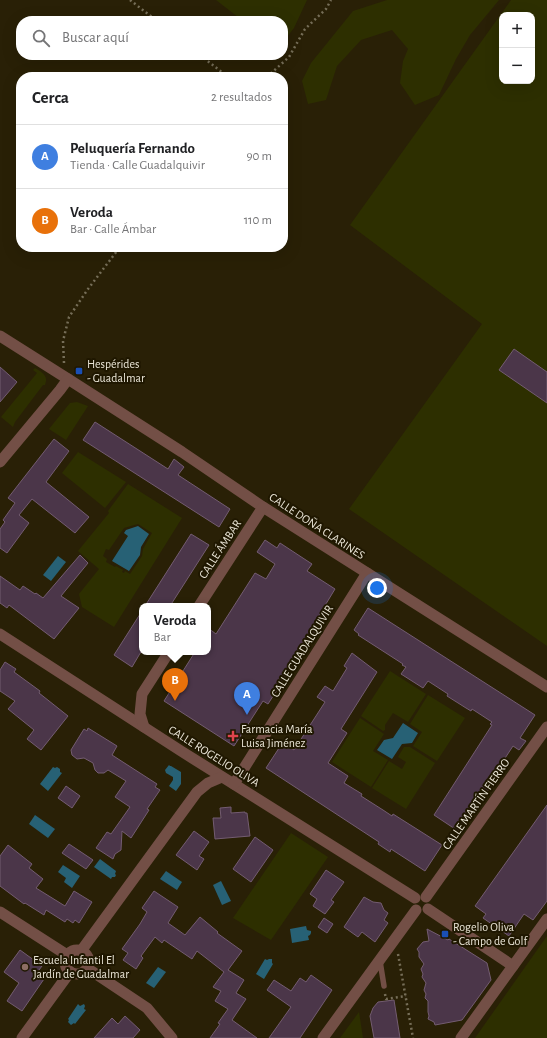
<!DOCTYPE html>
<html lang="es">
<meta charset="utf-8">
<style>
:root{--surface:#fff;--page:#f6f6f6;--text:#202124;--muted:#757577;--line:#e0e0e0;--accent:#ea580c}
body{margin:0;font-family:"Alegreya Sans",sans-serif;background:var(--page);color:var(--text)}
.controls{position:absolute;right:12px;top:12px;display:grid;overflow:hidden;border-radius:8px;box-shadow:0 4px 16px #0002}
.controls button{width:36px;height:36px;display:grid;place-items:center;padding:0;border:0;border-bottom:1px solid var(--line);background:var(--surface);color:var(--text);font:20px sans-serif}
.you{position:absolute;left:377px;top:588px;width:14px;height:14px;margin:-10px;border:3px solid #fff;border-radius:50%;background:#1a73e8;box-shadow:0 0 0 6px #1a73e833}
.badge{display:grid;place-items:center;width:26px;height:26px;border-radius:50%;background:var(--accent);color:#fff;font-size:13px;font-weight:700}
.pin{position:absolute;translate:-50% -33px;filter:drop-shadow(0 1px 2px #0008)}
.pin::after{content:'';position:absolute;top:21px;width:14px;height:12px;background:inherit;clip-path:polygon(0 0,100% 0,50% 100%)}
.popup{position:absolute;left:139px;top:603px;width:72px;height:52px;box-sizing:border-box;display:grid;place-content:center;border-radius:8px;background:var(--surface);filter:drop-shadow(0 1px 3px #0005);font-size:13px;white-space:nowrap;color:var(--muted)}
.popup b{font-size:15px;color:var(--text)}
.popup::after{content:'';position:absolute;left:50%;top:100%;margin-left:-8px;border:8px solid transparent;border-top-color:var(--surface)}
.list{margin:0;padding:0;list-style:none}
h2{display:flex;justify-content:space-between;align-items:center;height:52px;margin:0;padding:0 16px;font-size:17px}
h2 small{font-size:13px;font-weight:400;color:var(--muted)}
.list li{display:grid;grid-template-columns:26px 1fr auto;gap:12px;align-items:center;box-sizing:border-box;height:64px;padding:0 16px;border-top:1px solid var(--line)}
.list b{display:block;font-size:15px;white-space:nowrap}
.list p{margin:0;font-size:13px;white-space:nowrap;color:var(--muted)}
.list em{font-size:13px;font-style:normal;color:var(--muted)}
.icon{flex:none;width:22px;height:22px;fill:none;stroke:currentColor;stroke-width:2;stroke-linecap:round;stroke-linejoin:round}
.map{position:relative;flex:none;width:547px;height:1038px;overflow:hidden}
.search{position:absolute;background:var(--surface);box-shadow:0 4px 16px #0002;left:16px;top:16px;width:272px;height:44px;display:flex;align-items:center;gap:10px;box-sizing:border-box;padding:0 14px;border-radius:16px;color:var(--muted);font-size:15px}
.panel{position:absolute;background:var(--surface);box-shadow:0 4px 16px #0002;left:16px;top:72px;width:272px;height:180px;border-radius:16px}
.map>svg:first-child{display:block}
.green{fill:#2d2f00;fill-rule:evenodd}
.water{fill:#276175}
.building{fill:#4b3649;stroke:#735c71}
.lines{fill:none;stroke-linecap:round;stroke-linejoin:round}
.path{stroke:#766e58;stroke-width:2.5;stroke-dasharray:2 3;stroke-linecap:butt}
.service{stroke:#734f46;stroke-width:5.5}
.minor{stroke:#734f46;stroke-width:11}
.tertiary{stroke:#734f46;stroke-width:11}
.transit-dot{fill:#1a4fb4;stroke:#1f1700;stroke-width:1.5}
.health-dot{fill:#e0444e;stroke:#1f1700;stroke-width:1.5}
.education-dot{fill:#8d6e63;stroke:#1f1700;stroke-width:1.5}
.labels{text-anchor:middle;stroke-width:4;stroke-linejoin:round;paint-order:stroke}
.poi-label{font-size:12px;fill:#eae5d6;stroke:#1f1700;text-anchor:start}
.street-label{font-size:12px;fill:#eae5d6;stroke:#1f1700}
</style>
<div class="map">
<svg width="547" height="1038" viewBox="0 0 547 1038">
<rect width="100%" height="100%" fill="#292006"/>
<g class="green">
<path d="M216,0H307L294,28L283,42V21H243Z"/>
<path d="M387,0H499L470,35L456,59L439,95L415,105L400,83L403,61L408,49L392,30L361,40L337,66L326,100L308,104L302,81L311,63L353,11Z"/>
<path d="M511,0H547V646L349,509L482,324L350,225ZM502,15H532V81H502Z"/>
<path d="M35,368C42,372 49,376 45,385H43L15,422L13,427L1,417L37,373L33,370Z"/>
<path d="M77,402L88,406L66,440L49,429L70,403Z"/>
<path d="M78,452L126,482L105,508L62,473Z"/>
<path d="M128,484L182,518L114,627L82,607L79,594L99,569L78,551L109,513L108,511ZM138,524L152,533L143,549L142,556L130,574L125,571L124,573L122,572L123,570L116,566L115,567L106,562L107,559L103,556L106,549L109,550L124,528Z"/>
<path d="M390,671L426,694L408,722L393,713L385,725V730L383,731L361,716Z"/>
<path d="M428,695L465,718L437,761L413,746L422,732L410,724Z"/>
<path d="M360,718L384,734L373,751L388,760L371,787L332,762Z"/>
<path d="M410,747L435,763L406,809L372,788L389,761L402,769L406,762L398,757L404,747Z"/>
<path d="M291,833L328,857L271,940L233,918Z"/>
<path d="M547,936V1038H475Z"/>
<path d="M359,1012L363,1038H340Z"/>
</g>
<g class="water">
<path d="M138,526L149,534L141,547L140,555L129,571L112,561L128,536L124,533L126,530Z"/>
<path d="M58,556L66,562L51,581L43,575Z"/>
<path d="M403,723L418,733L412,743L402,744L392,759L377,750L384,740L393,738Z"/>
<path d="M169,765L170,766H171L181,772V784L176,791L169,786L173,780V777L166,773L165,770Z"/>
<path d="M53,767L55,768L57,767L60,769V772L62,773L48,791L40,784Z"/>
<path d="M35,815L55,829L48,838L29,824Z"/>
<path d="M100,859L116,871L115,874L116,875L115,877H112L111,879L94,867Z"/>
<path d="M63,865L80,876L72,888L64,882L66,878L58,872Z"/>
<path d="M166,871L182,882L177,890L160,879Z"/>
<path d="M221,881L231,901L222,905L213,885Z"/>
<path d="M306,926L307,930L311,931V933L310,935L308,936L309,940L292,943L290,929Z"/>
<path d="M265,959L267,960L269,959H272V963L273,964L264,979L256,974Z"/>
<path d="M158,967L166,972L154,988L146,983Z"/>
<path d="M78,1004L80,1006L84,1004L85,1006L84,1009L86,1010L75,1024L74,1023L71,1025L68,1022L69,1020L68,1019Z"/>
</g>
<g class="building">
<path d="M514,349L547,372V403L499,370Z"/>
<path d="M0,367L17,382L0,402Z"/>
<path d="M95,422L168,469L174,459L184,467L178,475L230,509L219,527L83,440Z"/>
<path d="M54,439L69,451L46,482L89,517L75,533L32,499L19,515L29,523L7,553L0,548V529L5,522L3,520L15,503L8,498Z"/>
<path d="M191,534L209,545L170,606H145Z"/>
<path d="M265,540L277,548L280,543L312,564L307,571L335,589L315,622L320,625L286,676L268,704L263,701L234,746L164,701L195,652H208V628L216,634L255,573L266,579L275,564L257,552Z"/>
<path d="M80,555L88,563L61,596L79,608L54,639L9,605L7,608L0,603V576L20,590L23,586L35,594L36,593L43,598Z"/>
<path d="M368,608L535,715L520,738L526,741L519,750L513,746L496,772L499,774L480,803L478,802L471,814L469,813L458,831L434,815L492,725L490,724L492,722L472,709L471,711L466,708L447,696L448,694L428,681L423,688L401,674L406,667L402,665L403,664L358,635L359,634L354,630Z"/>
<path d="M142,611V650L132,667L114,655Z"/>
<path d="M352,653L377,672L341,729L347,733L328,763L348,776L344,783L362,794L361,796L383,810L392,816L393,814L442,845L425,871L391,849L390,852L378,844L379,842L266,768L283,742L294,750L325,702L317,697L325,686L333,691L347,668L344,666Z"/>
<path d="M5,662L16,669L14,672L40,691L39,693L68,716L41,750L27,739L34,730L8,709L15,701L0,691V670Z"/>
<path d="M88,728L117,746L112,755L157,784L155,787L160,790L147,809L149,810L131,838L122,831L121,850L115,854L113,859L96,848L107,832L111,834L130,807L115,797L126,781L108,770L104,773H98L95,770L93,763L84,758L77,759L72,755L71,750L84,729L87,731Z"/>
<path d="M66,786L80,796L72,808L58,798Z"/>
<path d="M547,805V901L533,920L524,914L509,936L483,918L486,914L475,906Z"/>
<path d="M231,807V813L245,812V813H247L250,836L215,839L213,818H221L220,808Z"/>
<path d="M194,831L209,842L199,856L204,859L197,870L176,855Z"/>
<path d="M255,837L273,850L251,882L233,869Z"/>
<path d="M69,844L93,860L86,869L62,853Z"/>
<path d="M8,845L32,864L29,868L43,879L36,888L65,906L74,891L92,902L79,923L75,920L73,923L67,919L65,922L46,910L44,915L25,903L24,904L0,886V856Z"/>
<path d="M326,870L344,882L331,900L334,902L325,914L313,906L317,899L310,894Z"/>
<path d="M154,891L178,907L168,923L185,935L200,917L218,932L217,933L242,951L228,970L244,980L236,993L246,999L232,1020L257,1038H210L220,1024L218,1023L228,1009L215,1001L221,991L213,987L224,972L197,951L192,959L164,940L162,943L155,937L141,956L143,958L136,969L123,960L128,953L122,949L140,924L147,912L142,908Z"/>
<path d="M364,897L373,902L381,903L384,910L388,913L384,920L388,923L375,942L362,932L358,937L344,927Z"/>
<path d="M324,918L333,924L327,933L318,927Z"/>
<path d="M427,929L448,940L449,939L487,963L491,980L462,1020L435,1025L434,1022L428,1019L429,1016L428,1012V1001L425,998L426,994L424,990L426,983L422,977L423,974L421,969L424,964L419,957V952L417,949L423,942L429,941Z"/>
<path d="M20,950L42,966L36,974L44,979L22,1011L7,1001L19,983L4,972Z"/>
<path d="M311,975L332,990L300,1038H269L291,1007L267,990L274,980L291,991L300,978L306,982Z"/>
<path d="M394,1000L400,1038H374L370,1016L373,1008L378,1002Z"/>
<path d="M125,1016L140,1030L133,1038H94L112,1018L118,1024Z"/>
</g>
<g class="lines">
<g class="path">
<path d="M130,0L157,21"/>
<path d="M200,55L228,77"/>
<path d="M267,77L289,57L305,29L326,9L331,0"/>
<path d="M64,363L63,341L69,317L88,289L120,247"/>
<path d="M398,954L413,1038"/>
<path d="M385,994L386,999L406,996"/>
</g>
<path class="service" d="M380,961L384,986"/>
<g class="minor">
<path d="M0,336L68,379L182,452L263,507L547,687"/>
<path d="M0,462L60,390L68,379"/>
<path d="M199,606L263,507"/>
<path d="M0,634L181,751L415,898"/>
<path d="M144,727L140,714L142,694L169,652"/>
<path d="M234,784L367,573"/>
<path d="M426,897L547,727"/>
<path d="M428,909L513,966"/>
<path d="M0,912L67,955"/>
<circle cx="77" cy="962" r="12"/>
<path d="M81,951L197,792L208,783L222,777"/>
<path d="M87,968L147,1008L172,1038"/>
<path d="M22,1038L70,972"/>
<path d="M323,1038L416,910"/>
</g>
<path class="tertiary" d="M461,1038L547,919"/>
</g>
<g class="transit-dot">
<rect x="75" y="367" width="8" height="8" rx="2"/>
<rect x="441" y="930" width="8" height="8" rx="2"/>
</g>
<path class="health-dot" d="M231 730h4v4h4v4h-4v4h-4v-4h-4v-4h4z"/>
<circle class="education-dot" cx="25" cy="967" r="4"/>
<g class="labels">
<g class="poi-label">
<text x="87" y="368">Hespérides<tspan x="87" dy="14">- Guadalmar</tspan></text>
<text x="241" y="733">Farmacia María<tspan x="241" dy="14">Luisa Jiménez</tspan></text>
<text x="453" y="931">Rogelio Oliva<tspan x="453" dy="14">- Campo de Golf</tspan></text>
<text x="33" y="964">Escuela Infantil El<tspan x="33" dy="14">Jardín de Guadalmar</tspan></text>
</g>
<g class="street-label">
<text transform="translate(317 526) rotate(33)" y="4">CALLE DOÑA CLARINES</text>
<text transform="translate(220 549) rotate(-57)" y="4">CALLE ÁMBAR</text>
<text transform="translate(302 651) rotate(-58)" y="4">CALLE GUADALQUIVIR</text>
<text transform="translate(214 756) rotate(32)" y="4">CALLE ROGELIO OLIVA</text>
<text transform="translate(476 804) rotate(-55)" y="4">CALLE MARTÍN FIERRO</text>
</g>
</g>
</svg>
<div class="controls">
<button>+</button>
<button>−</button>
</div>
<div class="you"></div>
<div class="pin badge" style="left:247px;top:715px;background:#3f7fe0">A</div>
<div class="pin badge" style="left:175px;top:701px;background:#e8710a">B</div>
<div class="popup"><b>Veroda</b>Bar</div>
<div class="search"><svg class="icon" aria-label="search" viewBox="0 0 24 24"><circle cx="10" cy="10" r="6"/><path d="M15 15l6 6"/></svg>Buscar aquí</div>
<section class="panel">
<h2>Cerca<small>2 resultados</small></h2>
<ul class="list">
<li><span class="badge" style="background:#3f7fe0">A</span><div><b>Peluquería Fernando</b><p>Tienda · Calle Guadalquivir</p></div><em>90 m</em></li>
<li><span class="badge" style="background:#e8710a">B</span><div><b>Veroda</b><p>Bar · Calle Ámbar</p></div><em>110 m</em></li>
</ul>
</section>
</div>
